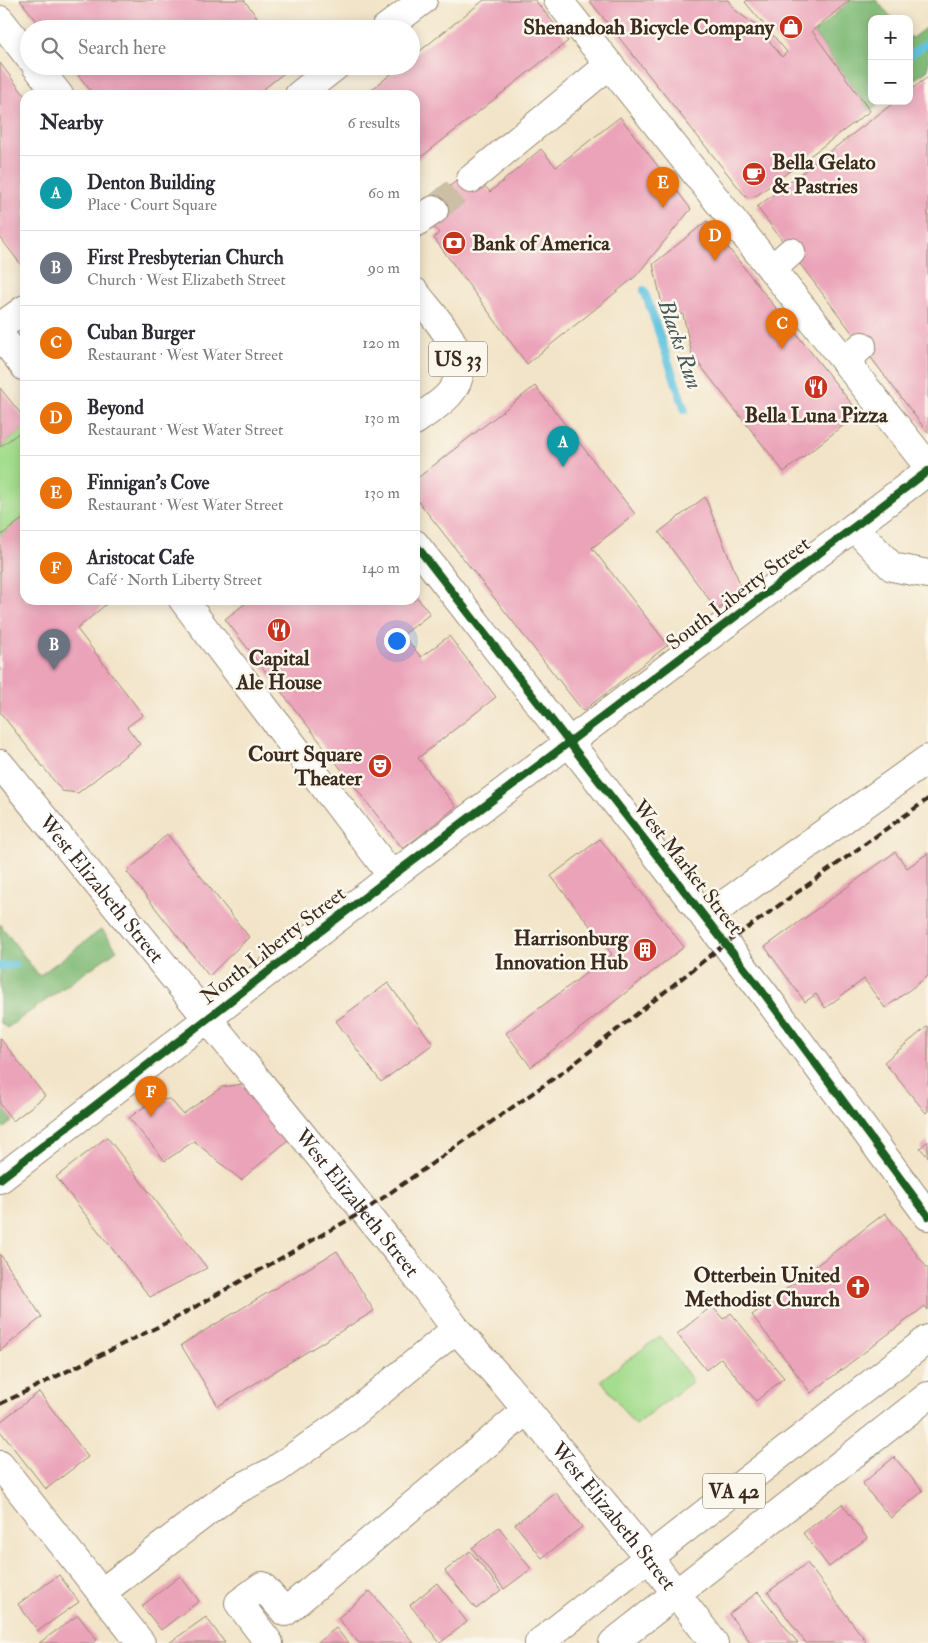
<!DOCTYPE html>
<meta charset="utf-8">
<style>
:root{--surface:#fff;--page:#f7f7f7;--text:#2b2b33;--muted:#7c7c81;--line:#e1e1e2;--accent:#c8321e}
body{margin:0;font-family:"IM FELL Double Pica",serif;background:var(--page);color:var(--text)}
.controls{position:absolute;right:15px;top:15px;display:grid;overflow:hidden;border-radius:10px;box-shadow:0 2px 12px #0003}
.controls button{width:45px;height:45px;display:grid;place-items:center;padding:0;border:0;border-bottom:1px solid var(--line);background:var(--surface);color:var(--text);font:25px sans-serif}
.you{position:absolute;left:396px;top:640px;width:18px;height:18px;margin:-12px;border:4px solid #fff;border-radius:50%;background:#1a73e8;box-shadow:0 0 0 8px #1a73e833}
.badge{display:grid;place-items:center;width:32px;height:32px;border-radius:50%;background:var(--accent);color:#fff;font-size:16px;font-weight:700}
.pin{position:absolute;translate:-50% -41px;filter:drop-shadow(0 1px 2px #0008)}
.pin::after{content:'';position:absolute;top:26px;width:18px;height:15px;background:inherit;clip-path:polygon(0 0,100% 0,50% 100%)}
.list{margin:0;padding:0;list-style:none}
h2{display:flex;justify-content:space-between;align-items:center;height:65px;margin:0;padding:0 20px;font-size:21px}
h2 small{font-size:16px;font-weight:400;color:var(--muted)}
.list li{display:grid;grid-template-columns:32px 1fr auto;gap:15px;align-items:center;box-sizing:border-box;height:75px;padding:0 20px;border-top:1px solid var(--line)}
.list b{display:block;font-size:19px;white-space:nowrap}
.list p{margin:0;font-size:16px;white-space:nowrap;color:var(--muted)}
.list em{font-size:16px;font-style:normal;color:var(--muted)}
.icon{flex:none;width:28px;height:28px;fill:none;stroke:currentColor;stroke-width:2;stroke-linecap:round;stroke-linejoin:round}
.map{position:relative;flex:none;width:928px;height:1643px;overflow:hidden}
.search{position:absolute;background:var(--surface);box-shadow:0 2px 12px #0003;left:20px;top:20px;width:400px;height:55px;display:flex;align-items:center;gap:12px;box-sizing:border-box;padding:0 18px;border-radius:28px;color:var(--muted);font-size:19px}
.panel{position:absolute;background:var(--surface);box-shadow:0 2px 12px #0003;left:20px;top:90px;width:400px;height:515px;border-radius:15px}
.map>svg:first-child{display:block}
.green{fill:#a4dd8e;stroke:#708456}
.forest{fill:#83bc79;stroke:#5f734c}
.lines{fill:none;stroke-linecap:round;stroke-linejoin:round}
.stream{stroke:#62c5e0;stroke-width:8}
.building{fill:#eba3b9}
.minor-tunnel{stroke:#cdbfa6;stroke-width:28;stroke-dasharray:28 14;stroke-linecap:butt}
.minor-casing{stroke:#968773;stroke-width:30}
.major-casing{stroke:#968773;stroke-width:30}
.minor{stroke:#fff;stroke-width:28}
.major{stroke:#fff;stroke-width:28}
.rail{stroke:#3b2a1e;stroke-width:4;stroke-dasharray:8 4;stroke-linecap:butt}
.cycleway-casing{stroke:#fbf7ec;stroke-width:11}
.cycleway{stroke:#1b5e20;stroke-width:8}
.labels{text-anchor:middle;stroke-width:5;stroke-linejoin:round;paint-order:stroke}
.shield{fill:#fbf7ec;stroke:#75685c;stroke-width:1}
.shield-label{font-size:20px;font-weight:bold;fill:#3b2a1e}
.poi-label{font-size:21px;font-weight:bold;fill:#3b2a1e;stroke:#fbf7ec;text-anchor:end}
.street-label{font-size:21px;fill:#3b2a1e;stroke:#fbf7ec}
.water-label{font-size:22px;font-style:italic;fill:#475858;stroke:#fbf7ec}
</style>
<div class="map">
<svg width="928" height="1643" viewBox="0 0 928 1643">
<rect width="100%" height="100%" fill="#fbf7ec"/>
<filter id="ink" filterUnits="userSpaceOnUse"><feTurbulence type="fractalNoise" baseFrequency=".02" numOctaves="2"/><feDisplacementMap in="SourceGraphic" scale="10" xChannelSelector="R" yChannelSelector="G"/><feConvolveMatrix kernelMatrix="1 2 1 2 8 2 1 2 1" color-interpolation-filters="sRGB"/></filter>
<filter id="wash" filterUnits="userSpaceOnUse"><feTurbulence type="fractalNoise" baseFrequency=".0096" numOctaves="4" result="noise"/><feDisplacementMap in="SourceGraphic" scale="20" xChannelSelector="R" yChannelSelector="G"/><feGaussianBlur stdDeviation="1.12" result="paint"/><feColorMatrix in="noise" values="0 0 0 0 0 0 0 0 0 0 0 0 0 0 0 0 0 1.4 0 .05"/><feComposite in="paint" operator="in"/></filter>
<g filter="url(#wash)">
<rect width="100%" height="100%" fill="#f2e4c8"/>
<g class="green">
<path d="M25,428V517L0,536V447Z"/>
<path d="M660,1336L693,1381L635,1425L601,1380Z"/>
</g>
<g class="forest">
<path d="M851,0H876L893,19H872V101H884L870,111L814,33Z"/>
<path d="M928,26V70L909,83V36L912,38Z"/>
<path d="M0,924L39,976L102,929L117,950L7,1028L0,1022Z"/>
<path d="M0,1104L13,1121L4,1128L0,1123Z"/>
</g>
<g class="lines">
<g class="stream">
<path d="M909,56L928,42"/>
<path d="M871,85L872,84"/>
<path d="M644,290L685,410"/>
<path d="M0,966L15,965"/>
</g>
</g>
<g id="blocks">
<g class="building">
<path d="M20,0H244L266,29H43Z"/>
<path d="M484,0H535L568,41L415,162V95H365L401,66H411V58Z"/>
<path d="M589,0H728L735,10L760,29L782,57L787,52L745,2L748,0H850L812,31L870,111L756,196L746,197Z"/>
<path d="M0,63L25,96V270L0,237Z"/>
<path d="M71,66H293L256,95H94Z"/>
<path d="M928,77V433L757,207L896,101H909V91Z"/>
<path d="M620,117L691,209L636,276L527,364L434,238L439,233L432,225L428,204L466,173L483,184L490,192L541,149L556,167Z"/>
<path d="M707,221L859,413L784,472L692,355L683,314L665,318L653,264Z"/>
<path d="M535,386L635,514L592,548L668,645L583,711L415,497V480Z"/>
<path d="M0,388L25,419V428L0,447Z"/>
<path d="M705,497L742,589L717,610L659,532Z"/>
<path d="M25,517V600H111L77,629L143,715L127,727L140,744L78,793L62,791L0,712V536Z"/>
<path d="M415,595L430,614L403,635L421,657L449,636L496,697L418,758L456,807L403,849L225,619L250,600H415Z"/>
<path d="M167,834L249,937L209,976L127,872Z"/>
<path d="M600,839L684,947L531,1067L506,1033L612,954L551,876Z"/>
<path d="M895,852L907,868L928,853V976L885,1008L864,979L825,1008L816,994L805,1002L765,947Z"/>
<path d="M388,983L433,1044L381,1082L336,1021Z"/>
<path d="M928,1026V1111L926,1113L884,1062Z"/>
<path d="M0,1038L45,1096L13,1121L0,1104Z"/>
<path d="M243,1084L288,1140L241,1180L194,1141L165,1161L129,1118L152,1101L170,1099L183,1114L222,1087Z"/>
<path d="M107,1137L207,1268L150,1297L56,1177Z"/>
<path d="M928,1141V1157L920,1148Z"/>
<path d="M885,1213L928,1269V1310L925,1306L811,1393L752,1315Z"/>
<path d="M337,1251L374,1311L218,1406L181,1345Z"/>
<path d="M0,1254L42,1317L0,1351Z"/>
<path d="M712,1306L723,1319L731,1313L784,1378L756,1401L721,1358L706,1370L677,1334Z"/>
<path d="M39,1392L88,1457L46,1489L0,1431V1422Z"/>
<path d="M894,1457L923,1491L891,1518L862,1484Z"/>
<path d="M556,1493L582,1527L542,1558L515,1524Z"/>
<path d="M842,1504L867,1538L829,1567L803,1533Z"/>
<path d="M499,1527L531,1569L504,1589L472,1548Z"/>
<path d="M470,1551L501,1590L476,1609L445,1571Z"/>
<path d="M807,1563L866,1641L863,1643H806L768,1592Z"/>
<path d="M59,1575L79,1602L38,1631L18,1604Z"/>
<path d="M180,1576L199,1601L161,1630L142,1606Z"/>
<path d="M437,1583L467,1622L440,1643L410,1605Z"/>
<path d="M370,1591L414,1643H359L338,1618Z"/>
<path d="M758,1592L798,1643H751L729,1614Z"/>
<path d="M78,1615L97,1640L93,1643H39Z"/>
<path d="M206,1617L225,1643H169Z"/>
<path d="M336,1628L348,1643H317Z"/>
</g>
</g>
</g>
<g filter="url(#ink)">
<use href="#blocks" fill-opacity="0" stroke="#968773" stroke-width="1"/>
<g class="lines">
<path class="minor-tunnel" d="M434,210L471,179"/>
<g class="minor-casing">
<g id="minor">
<path d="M558,0L928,466"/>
<path d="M471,179L609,65"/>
<path d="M415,223L434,210"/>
<path d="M772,269L791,252"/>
<path d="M845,361L862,346"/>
<path d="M854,527L892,567L928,574"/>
<path d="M183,600L392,876"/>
<path id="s1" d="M0,764L405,1261L456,1329L506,1385L649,1558L714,1643"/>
<path d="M705,918L928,759"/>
<path d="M0,1465L141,1643"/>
<path d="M101,1593L234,1491L274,1471L347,1419L456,1329"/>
<path d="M269,1643L239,1603L262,1586L285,1612L527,1410"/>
</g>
</g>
<g class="major-casing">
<g id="major">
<path d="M0,20L29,57"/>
<path d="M385,29L423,0"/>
<path d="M36,66L59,95"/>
<path d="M299,95L336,66"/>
<path d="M415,292C434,318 478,358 451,392C442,404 426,412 415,421"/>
<path d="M0,327L25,309"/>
<path d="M0,335L25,367"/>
<path d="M415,544L762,991L928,1216"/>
<path d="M0,1179L392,876L928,471"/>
<path d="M539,1643L928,1339"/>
<path d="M613,1643L928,1396"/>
</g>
</g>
<use href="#minor" class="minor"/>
<use href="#major" class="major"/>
<path class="rail" d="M0,1404L172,1320L364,1211L570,1067L725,944L928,799"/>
<g class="cycleway-casing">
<g id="cycleway">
<path d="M415,544L762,991L928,1216"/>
<path d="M0,1179L392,876L928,471"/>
</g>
</g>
<use href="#cycleway" class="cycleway"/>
</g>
</g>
<defs>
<g id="shop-disc" transform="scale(1.25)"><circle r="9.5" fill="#c8321e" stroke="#fbf7ec"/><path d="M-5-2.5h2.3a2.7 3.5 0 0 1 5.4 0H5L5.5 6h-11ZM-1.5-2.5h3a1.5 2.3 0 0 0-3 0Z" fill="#fff"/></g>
<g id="cafe-disc" transform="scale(1.25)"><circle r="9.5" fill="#c8321e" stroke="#fbf7ec"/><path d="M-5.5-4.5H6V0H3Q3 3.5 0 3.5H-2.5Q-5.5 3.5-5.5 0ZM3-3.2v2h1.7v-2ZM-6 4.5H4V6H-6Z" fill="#fff"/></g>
<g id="bank-disc" transform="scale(1.25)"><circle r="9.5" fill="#c8321e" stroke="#fbf7ec"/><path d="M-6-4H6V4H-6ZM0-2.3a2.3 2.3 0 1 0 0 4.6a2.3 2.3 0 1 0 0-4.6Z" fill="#fff"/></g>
<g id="restaurant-disc" transform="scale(1.25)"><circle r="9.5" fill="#c8321e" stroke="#fbf7ec"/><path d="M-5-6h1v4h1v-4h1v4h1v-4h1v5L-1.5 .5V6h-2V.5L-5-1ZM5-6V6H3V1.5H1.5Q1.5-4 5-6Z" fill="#fff"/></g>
<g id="theatre-disc" transform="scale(1.25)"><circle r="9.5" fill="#c8321e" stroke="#fbf7ec"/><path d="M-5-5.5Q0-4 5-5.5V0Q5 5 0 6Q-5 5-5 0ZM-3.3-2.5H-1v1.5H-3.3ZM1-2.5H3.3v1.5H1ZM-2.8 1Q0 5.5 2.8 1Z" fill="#fff"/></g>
<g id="building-disc" transform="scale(1.25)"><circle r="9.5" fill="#c8321e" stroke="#fbf7ec"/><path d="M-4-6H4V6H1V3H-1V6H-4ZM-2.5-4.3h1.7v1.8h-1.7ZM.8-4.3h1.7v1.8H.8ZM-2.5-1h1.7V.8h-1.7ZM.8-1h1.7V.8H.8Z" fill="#fff"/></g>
<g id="church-disc" transform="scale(1.25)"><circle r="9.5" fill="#c8321e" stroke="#fbf7ec"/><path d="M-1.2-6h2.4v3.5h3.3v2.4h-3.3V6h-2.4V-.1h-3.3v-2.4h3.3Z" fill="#fff"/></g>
</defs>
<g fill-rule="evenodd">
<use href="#shop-disc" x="791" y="27"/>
<use href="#cafe-disc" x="754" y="174"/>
<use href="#bank-disc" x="454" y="243"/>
<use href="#restaurant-disc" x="816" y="387"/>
<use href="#restaurant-disc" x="279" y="630"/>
<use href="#theatre-disc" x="380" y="766"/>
<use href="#building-disc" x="645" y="950"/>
<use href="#church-disc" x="858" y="1287"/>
</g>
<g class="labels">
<g class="shield">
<rect x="429" y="341.5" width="58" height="35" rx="4"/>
<rect x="703" y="1473.5" width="62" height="35" rx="4"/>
</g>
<g class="shield-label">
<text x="458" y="366">US 33</text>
<text x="734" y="1498">VA 42</text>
</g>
<g class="poi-label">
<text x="774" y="34">Shenandoah Bicycle Company</text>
<text x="772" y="169" text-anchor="start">Bella Gelato<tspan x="772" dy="24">&amp; Pastries</tspan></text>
<text x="472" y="250" text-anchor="start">Bank of America</text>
<text x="816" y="422" text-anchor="middle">Bella Luna Pizza</text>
<text x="279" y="665" text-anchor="middle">Capital<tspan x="279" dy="24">Ale House</tspan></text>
<text x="362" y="761">Court Square<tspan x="362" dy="24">Theater</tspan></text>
<text x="628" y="945">Harrisonburg<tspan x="628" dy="24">Innovation Hub</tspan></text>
<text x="840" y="1282">Otterbein United<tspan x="840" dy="24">Methodist Church</tspan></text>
</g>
<g class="street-label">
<text transform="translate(738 593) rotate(-37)" y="7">South Liberty Street</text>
<text transform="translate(688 867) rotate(52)" y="7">West Market Street</text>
<text dy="7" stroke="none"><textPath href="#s1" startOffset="161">West Elizabeth Street</textPath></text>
<text transform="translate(273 945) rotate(-38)" y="7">North Liberty Street</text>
<text dy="7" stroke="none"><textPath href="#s1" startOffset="566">West Elizabeth Street</textPath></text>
<text dy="7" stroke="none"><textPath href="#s1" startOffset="971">West Elizabeth Street</textPath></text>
</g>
<g class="water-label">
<text transform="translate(681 344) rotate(71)" y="8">Blacks Run</text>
</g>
</g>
</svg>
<div class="controls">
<button>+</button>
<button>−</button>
</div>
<div class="you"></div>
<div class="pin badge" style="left:563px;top:467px;background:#0f9aa8">A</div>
<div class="pin badge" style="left:54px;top:670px;background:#6b7280">B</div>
<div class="pin badge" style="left:782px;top:349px;background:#e8710a">C</div>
<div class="pin badge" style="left:715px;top:261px;background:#e8710a">D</div>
<div class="pin badge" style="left:663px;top:208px;background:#e8710a">E</div>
<div class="pin badge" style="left:151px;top:1117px;background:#e8710a">F</div>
<div class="search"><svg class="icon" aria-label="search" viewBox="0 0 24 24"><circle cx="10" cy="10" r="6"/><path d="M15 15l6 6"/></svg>Search here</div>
<section class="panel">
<h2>Nearby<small>6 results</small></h2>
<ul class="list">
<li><span class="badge" style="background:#0f9aa8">A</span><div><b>Denton Building</b><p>Place · Court Square</p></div><em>60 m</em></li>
<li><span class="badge" style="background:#6b7280">B</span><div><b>First Presbyterian Church</b><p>Church · West Elizabeth Street</p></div><em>90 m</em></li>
<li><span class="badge" style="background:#e8710a">C</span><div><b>Cuban Burger</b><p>Restaurant · West Water Street</p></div><em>120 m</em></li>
<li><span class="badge" style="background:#e8710a">D</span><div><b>Beyond</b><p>Restaurant · West Water Street</p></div><em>130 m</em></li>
<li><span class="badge" style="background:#e8710a">E</span><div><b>Finnigan's Cove</b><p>Restaurant · West Water Street</p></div><em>130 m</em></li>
<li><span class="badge" style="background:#e8710a">F</span><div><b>Aristocat Cafe</b><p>Café · North Liberty Street</p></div><em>140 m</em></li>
</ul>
</section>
</div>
